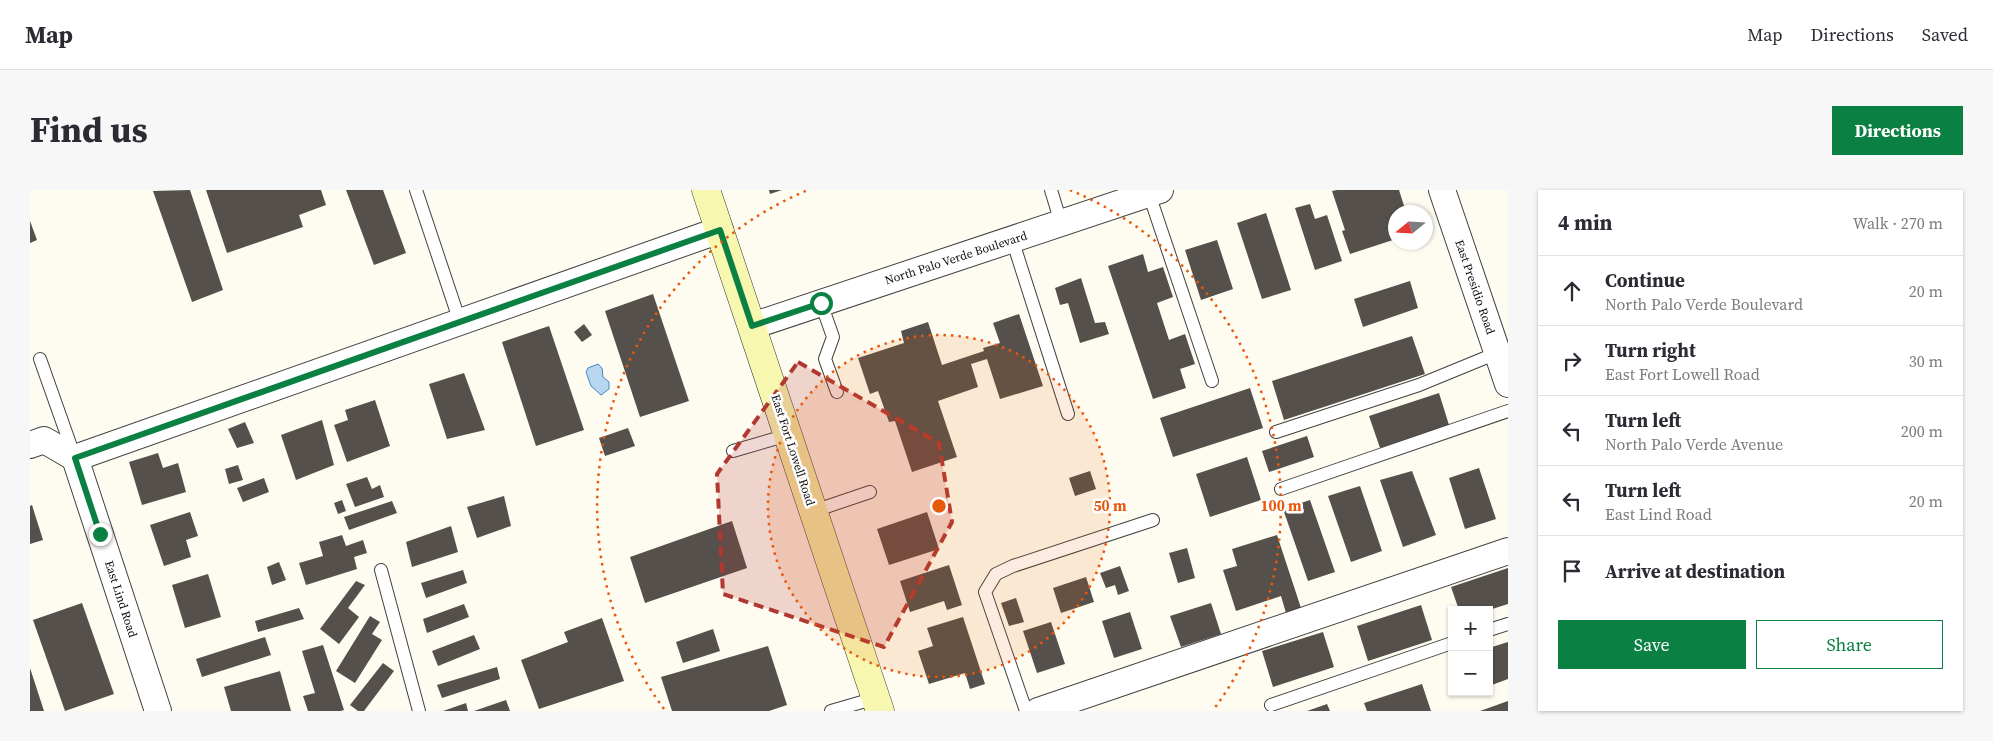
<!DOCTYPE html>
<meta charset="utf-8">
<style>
:root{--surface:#fff;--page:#f7f7f7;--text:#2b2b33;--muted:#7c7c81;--line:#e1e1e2;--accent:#0b8043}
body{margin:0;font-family:"Source Serif 4",serif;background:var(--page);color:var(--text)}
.controls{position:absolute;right:15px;bottom:15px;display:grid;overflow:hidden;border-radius:0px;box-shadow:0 1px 4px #0004}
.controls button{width:45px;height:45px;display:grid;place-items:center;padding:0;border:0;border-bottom:1px solid var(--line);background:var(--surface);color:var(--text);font:25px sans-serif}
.compass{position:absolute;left:1358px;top:15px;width:45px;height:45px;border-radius:50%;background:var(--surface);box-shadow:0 1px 4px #0004;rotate:252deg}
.stop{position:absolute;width:15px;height:15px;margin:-11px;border:4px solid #0b8043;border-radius:50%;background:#fff}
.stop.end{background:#0b8043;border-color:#fff;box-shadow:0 1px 5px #0008}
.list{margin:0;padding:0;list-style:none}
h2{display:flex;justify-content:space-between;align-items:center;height:65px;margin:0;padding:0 20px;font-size:21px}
h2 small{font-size:16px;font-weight:400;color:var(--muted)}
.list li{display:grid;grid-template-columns:32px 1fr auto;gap:15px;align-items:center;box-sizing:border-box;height:70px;padding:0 20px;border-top:1px solid var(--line)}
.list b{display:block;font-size:19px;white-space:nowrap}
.list p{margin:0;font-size:16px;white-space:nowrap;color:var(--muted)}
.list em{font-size:16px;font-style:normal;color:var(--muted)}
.actions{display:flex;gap:10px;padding:15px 20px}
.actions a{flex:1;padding:11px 0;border:1px solid var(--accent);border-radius:0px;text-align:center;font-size:18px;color:var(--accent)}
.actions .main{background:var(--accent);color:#fff}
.icon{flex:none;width:28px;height:28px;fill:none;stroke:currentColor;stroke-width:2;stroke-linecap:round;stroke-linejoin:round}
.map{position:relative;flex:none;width:1478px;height:521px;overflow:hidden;border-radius:0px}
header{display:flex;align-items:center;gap:30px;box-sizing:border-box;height:70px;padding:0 25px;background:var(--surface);border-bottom:1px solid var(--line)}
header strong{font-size:24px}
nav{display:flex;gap:28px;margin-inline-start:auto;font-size:18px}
.intro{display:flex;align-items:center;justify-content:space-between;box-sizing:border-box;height:120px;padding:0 30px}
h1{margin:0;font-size:35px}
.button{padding:12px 22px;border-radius:0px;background:var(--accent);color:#fff;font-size:18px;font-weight:700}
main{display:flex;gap:30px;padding:0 30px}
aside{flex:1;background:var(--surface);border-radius:0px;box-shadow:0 1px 4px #0004}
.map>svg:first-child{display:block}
.water{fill:#b9d6f1;stroke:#4684c1}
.building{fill:#55504b}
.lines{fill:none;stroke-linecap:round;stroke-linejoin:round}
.lane-casing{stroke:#414141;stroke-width:14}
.street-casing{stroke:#414141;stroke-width:28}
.secondary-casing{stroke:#303030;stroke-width:29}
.lane{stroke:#fff;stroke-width:12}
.street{stroke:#fff;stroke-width:26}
.secondary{stroke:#f8f7b0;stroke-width:28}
.route{stroke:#0b8043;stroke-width:6}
.marked{fill:#b13832;fill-opacity:0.2;stroke:#b13832;stroke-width:4;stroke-dasharray:10 6;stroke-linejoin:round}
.ring{fill:none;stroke:#e8590c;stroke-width:2.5;stroke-dasharray:2.5 5}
.labels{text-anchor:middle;stroke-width:5;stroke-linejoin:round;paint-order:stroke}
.street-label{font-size:12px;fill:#0e0e0e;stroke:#fff}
.centre{fill:#e8590c;stroke:#fff;stroke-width:2.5}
.ring-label{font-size:15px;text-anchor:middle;font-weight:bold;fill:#e8590c;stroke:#fff;stroke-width:5;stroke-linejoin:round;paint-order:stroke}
</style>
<header>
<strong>Map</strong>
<nav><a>Map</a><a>Directions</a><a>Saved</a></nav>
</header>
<div class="intro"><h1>Find us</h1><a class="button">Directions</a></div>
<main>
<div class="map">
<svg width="1478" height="521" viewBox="0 0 1478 521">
<rect width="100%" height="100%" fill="#fefcf0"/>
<path class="water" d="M568,174L572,178L573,187L579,192V199L571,205L561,196L556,182L558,178Z"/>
<g class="building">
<path d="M160,0L193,100L162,112L123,1Z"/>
<path d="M176,0H291L296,15L269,25L273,37L197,63Z"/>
<path d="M316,0H353L376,63L344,75Z"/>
<path d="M739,0H752L740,4Z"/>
<path d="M1307,0H1369L1376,22H1366V49L1320,64L1312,41L1315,40L1302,1Z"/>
<path d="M1280,14L1285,29L1297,25L1312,71L1285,80L1265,18Z"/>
<path d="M1236,23L1261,100L1232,109L1207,33Z"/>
<path d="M0,31L7,50L0,53Z"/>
<path d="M1187,50L1203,99L1171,110L1155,60Z"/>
<path d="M1113,64L1118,82L1133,77L1143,107L1127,113L1139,150L1155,144L1165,174L1150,179L1156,198L1123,209L1078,76Z"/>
<path d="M1051,88L1065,133L1075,132L1079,144L1050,153L1038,113L1030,115L1025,98Z"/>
<path d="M1380,91L1388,118L1333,137L1324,109Z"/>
<path d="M623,104L659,211L610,227L575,121Z"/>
<path d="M989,124L1013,196L970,209L957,169L941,174L948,197L908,211L927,267L882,282L865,231L859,232L848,201L840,204L828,168L874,153L871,141L898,132L912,175L954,161L953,158L970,153L963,133Z"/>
<path d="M554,134L562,145L552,152L544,142Z"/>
<path d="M519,136L554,240L506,256L472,152Z"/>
<path d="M1382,146L1395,184L1254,230L1242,191Z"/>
<path d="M434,183L455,240L417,249L399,194Z"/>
<path d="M1220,198L1233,238L1143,267L1130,228Z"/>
<path d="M1409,203L1419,235L1350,258L1339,226Z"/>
<path d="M345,210L360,256L317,272L304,235L318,230L315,220Z"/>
<path d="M292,230L304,275L266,290L251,245Z"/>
<path d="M215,232L224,253L207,258L198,239Z"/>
<path d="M598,238L605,256L575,266L569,248Z"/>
<path d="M1277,246L1284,267L1239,282L1232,261Z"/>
<path d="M128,263L133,278L148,273L156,302L112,315L99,272Z"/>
<path d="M1217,267L1231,310L1180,327L1166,284Z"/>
<path d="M208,275L213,290L199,294L195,279Z"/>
<path d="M1449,278L1466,329L1435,339L1419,288Z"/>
<path d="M1060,281L1066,299L1045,306L1039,288Z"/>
<path d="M1382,281L1406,345L1373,357L1350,290Z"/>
<path d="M337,287L342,299L350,295L354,307L325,317L316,294Z"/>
<path d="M234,288L239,302L213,312L207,298Z"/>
<path d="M1330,296L1352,361L1321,372L1298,306Z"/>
<path d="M474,306L481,336L447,348L437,317Z"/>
<path d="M312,310L316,321L308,324L304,313Z"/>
<path d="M1280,310L1305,382L1278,391L1253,319Z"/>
<path d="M362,311L367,323L319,340L314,327Z"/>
<path d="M2,315L13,350L0,354V316Z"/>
<path d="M160,322L168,346L156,350L161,367L134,376L120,335Z"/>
<path d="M897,322L909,359L859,375L847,339Z"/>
<path d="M702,331L717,378L615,413L600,367Z"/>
<path d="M421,336L428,362L382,377L376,352Z"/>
<path d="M312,345L316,356L333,350L337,363L324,367L327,379L276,395L269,373L293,366L289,352Z"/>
<path d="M1247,345L1271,418L1256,423L1251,406L1206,421L1193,380L1207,376L1202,359Z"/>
<path d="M1157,358L1165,388L1148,393L1139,363Z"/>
<path d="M249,372L256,390L242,395L237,377Z"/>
<path d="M919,375L932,415L917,420L914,411L880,422L870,391Z"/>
<path d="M1090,376L1099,401L1088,405L1085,395L1076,398L1070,383Z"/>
<path d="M1478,378V414L1459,420H1429L1421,397Z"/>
<path d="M433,380L437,393L396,408L391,393Z"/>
<path d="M178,384L191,427L155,438L142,395Z"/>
<path d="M1056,387L1064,412L1031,423L1023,398Z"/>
<path d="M326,391L335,395L318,418L329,427L309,454L290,439Z"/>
<path d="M986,408L994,432L979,436L971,413Z"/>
<path d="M52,413L84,504L35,521L3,430Z"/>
<path d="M1181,413L1191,444L1151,457L1140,426Z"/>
<path d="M434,414L439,427L397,443L393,429Z"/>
<path d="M1391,415L1402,450L1338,471L1327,436Z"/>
<path d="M269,418L274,429L228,442L225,431Z"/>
<path d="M1100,422L1112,459L1084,468L1072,431Z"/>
<path d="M340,426L350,432L342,444L352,450L325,493L306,481Z"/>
<path d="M933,427L955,494L940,499L935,483L899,494L888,461L903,456L897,438Z"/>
<path d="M572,428L594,491L509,519L491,470L538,452L534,442Z"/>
<path d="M1021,432L1035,474L1007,483L993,441Z"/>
<path d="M683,439L690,461L653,473L646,452Z"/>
<path d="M1293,442L1304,477L1243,497L1232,461Z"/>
<path d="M444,445L450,459L408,476L402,461Z"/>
<path d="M235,447L241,465L172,487L166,469Z"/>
<path d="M1478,452V489L1459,496V458Z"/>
<path d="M293,455L314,520L311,521H278L273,506L285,503L272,461Z"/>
<path d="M738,456L757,515L739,521H642L631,487Z"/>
<path d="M353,473L364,481L334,521H328L320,515Z"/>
<path d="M467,477L470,489L412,508L407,495Z"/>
<path d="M0,478L14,521H0Z"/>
<path d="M250,481L261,521H201L194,497Z"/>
<path d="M1392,494L1401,521H1337L1334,513Z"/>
<path d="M476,510L480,521H444Z"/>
<path d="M1478,511V521H1450Z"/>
<path d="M436,513L438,521H413Z"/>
<path d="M1297,514L1300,521H1277Z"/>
</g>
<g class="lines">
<g class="lane-casing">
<g id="lane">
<path d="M386,0L430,132"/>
<path d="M1021,0L1031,33"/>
<path d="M1119,4L1182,191"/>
<path d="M982,49L1038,224"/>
<path d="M791,113L803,147L795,169L807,202"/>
<path d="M10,169L44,265"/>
<path d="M1246,242L1389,195L1467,163"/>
<path d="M703,261L758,245"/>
<path d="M1251,299L1478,221"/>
<path d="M784,321L840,302"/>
<path d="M351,380L389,521"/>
<path d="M1459,440L1478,434"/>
<path d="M1241,515L1422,453"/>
<path d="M801,521L846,508"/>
<path d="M996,521L955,402L966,384L983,376L1123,330"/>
</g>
</g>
<g class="street-casing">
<g id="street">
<path d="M1412,0L1478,194"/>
<path d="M722,136L1130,0"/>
<path d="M0,255L14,250L45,268L690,40"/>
<path d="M45,268L128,521"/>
<path d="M1008,521L1478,361"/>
</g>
</g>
<g class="secondary-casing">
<path id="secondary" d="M676,0L850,521"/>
</g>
<use href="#lane" class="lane"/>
<use href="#street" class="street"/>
<use href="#secondary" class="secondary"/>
</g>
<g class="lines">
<path class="route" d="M70,344L45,268L690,40L722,136L791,113"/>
</g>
<path class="marked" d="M768,172L909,253L922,332L854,457L693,404L687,284Z"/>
<circle cx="909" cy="316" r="171" fill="#e8590c" fill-opacity=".12"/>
<g class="ring">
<circle cx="909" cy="316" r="171"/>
<path d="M634 519A342 342 0 0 1 778 0M1040 0A342 342 0 0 1 1184 519"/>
</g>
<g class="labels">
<g class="street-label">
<text transform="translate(926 68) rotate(-18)" y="4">North Palo Verde Boulevard</text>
<text transform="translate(1445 97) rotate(71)" y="4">East Presidio Road</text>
<text transform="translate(763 260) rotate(72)" y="4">East Fort Lowell Road</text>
<text transform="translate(91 409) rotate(72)" y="4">East Lind Road</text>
</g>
</g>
<circle cx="909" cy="316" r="8" class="centre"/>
<g class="ring-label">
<text x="1080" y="321">50 m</text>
<text x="1251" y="321">100 m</text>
</g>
</svg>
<div class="controls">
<button>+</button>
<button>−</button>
</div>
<svg class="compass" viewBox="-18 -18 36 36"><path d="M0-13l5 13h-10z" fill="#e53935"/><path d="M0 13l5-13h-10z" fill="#7c7c81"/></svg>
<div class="stop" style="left:791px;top:113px"></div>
<div class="stop end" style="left:70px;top:344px"></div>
</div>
<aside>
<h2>4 min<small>Walk · 270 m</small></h2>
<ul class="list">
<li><svg class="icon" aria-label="ahead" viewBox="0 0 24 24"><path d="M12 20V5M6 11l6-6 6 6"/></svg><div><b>Continue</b><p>North Palo Verde Boulevard</p></div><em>20 m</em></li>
<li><svg class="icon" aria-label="right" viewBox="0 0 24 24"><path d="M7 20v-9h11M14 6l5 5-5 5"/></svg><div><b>Turn right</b><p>East Fort Lowell Road</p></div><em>30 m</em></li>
<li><svg class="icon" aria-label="left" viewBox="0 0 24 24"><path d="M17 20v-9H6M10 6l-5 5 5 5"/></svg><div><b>Turn left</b><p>North Palo Verde Avenue</p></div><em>200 m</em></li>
<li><svg class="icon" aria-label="left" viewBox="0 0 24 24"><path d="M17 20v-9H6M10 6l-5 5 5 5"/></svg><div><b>Turn left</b><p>East Lind Road</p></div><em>20 m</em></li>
<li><svg class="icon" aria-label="arrive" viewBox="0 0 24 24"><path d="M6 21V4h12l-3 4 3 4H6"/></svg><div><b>Arrive at destination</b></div></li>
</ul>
<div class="actions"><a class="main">Save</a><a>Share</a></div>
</aside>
</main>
